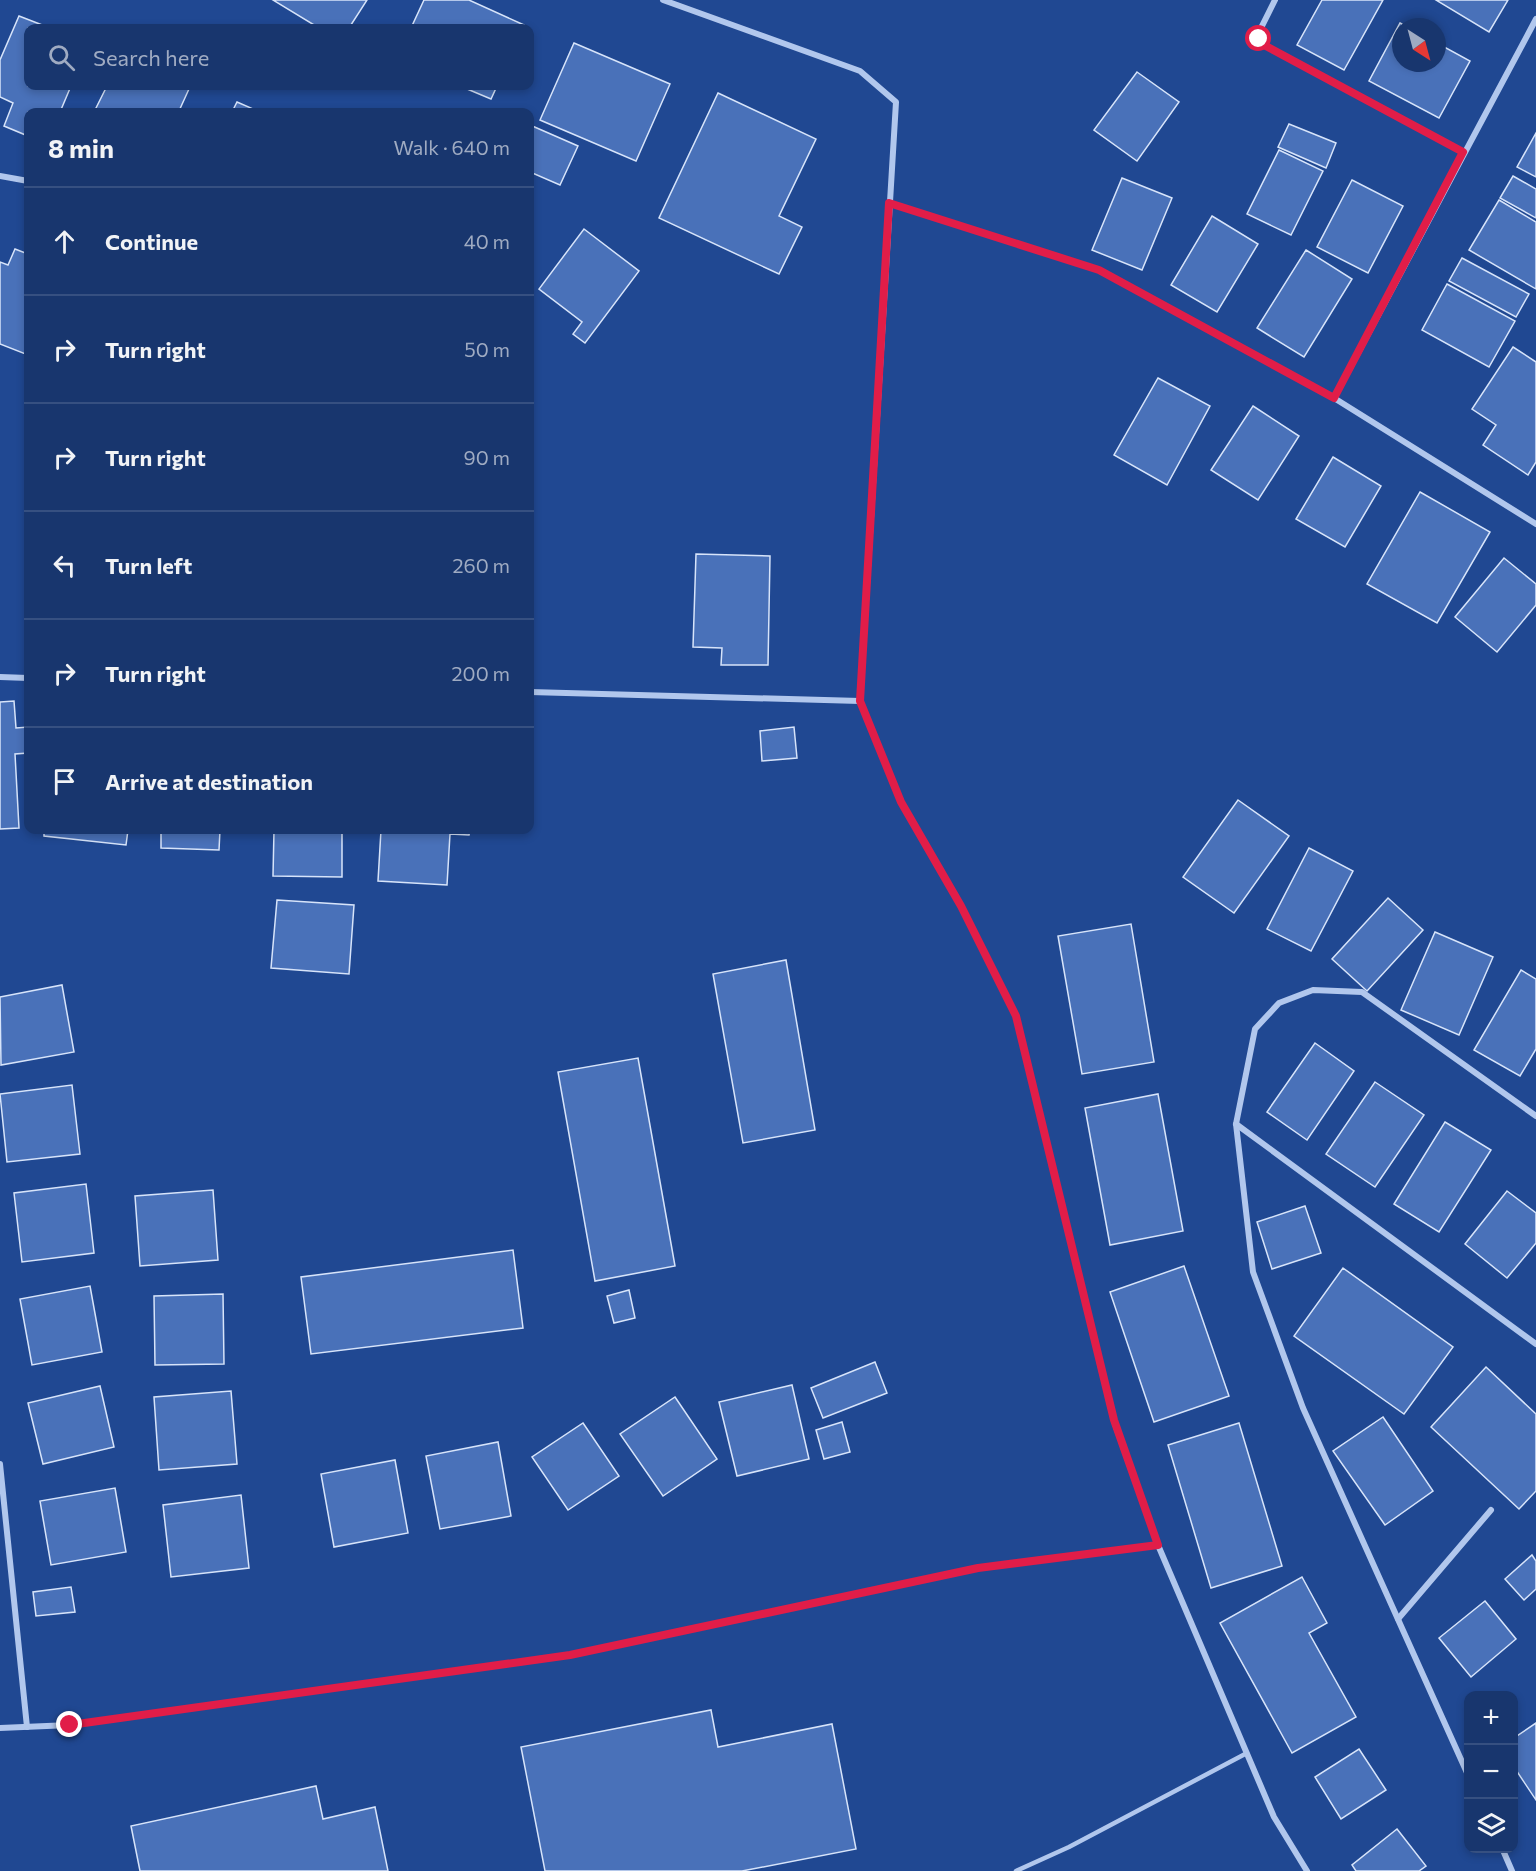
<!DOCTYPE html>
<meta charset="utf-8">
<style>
:root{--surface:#18366e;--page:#213e73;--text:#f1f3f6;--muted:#9fabc2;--line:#365081}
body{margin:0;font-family:Commissioner,sans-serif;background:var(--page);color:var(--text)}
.controls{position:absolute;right:18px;bottom:18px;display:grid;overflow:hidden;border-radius:12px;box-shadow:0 3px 9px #0003}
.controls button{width:54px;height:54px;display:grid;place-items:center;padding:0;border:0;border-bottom:2px solid var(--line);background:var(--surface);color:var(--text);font:30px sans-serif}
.compass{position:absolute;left:1392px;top:18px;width:54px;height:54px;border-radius:50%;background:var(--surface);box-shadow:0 3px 9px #0003;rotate:144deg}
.stop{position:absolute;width:18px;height:18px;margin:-14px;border:4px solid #e11d48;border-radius:50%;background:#fff}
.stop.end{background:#e11d48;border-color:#fff;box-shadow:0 2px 6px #0008}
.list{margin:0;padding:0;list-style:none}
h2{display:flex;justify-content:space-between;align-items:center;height:78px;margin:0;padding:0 24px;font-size:26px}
h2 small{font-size:20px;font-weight:400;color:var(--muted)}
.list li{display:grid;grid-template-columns:39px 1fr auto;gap:18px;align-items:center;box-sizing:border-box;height:108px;padding:0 24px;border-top:2px solid var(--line)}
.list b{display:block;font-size:22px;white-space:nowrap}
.list em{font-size:20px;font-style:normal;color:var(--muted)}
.icon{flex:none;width:33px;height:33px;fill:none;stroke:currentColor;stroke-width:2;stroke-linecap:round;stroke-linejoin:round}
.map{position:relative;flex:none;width:1536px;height:1871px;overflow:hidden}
.search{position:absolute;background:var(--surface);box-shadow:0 3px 9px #0003;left:24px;top:24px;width:510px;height:66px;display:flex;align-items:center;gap:15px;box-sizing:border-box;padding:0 21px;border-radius:12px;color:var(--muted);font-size:22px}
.panel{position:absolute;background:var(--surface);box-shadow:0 3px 9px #0003;left:24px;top:108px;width:510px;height:726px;border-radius:12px}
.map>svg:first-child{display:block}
.building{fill:#4971b9;stroke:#d7e4fa;stroke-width:1.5}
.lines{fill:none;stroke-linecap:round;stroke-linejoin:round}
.service{stroke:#b1c7ed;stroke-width:4.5}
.minor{stroke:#b1c7ed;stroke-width:6}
.route{stroke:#e11d48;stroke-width:8}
</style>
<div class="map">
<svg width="1536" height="1871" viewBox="0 0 1536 1871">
<rect width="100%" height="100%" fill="#204892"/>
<g class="building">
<path d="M273,0H367L349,28H319Z"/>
<path d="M424,0H469L524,25L523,28H411Z"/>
<path d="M1322,0H1383L1344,70L1297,45Z"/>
<path d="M1436,0H1508L1489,32Z"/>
<path d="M19,16L50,28H28V86H71L60,112H28V136L4,126L13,103L0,97V60Z"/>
<path d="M1400,23L1407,27H1401V63H1437V43L1470,61L1439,118L1369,81Z"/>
<path d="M574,43L670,84L636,161L540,120Z"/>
<path d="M1137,72L1179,102L1137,161L1094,130Z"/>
<path d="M107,86H182L189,89L179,111L183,112H94Z"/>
<path d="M460,86H497L491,99Z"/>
<path d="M718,93L816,139L779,216L802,227L779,274L659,218Z"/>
<path d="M237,102L260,112H232Z"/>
<path d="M1289,124L1336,143L1326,168L1278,147Z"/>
<path d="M530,125L578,146L560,185L530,172Z"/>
<path d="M1536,133V177L1517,167Z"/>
<path d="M1279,150L1323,171L1291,235L1247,214Z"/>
<path d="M1513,176L1536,189V218L1500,198Z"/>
<path d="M1122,178L1172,198L1142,270L1092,250Z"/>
<path d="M1352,180L1403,206L1368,273L1317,247Z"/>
<path d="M1499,200L1536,222V289L1469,250Z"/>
<path d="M1212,216L1258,244L1217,312L1171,285Z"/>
<path d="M584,229L639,271L585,343L573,334L582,322L539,289Z"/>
<path d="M15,249L28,254V355L0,344V262L8,265Z"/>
<path d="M1306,250L1352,279L1304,357L1257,328Z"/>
<path d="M1462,258L1529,294L1516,317L1449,281Z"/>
<path d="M1447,284L1515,321L1489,367L1422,330Z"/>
<path d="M1513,347L1536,362V462L1528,475L1483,445L1496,425L1472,409Z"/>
<path d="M1158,378L1210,406L1167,485L1114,455Z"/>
<path d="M1253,406L1299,436L1258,500L1211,470Z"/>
<path d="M1333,457L1381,486L1345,547L1296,519Z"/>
<path d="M1420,492L1490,532L1437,623L1367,584Z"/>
<path d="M696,554L770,556L768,665H721L722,648L693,647Z"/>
<path d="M1504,558L1536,584V605L1497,652L1455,617Z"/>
<path d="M14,701L16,728L28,727V753L15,754L19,828L0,829V702Z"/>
<path d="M794,727L797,758L762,761L760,731Z"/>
<path d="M1238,800L1289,836L1234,913L1183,877Z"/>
<path d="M44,830H128L126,845L44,836Z"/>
<path d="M161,830H220L219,850L161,848Z"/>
<path d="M274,830H358L342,831V877L273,876Z"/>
<path d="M381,830H470L469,835L450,834L447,885L378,881Z"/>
<path d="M1309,848L1353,871L1311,951L1267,929Z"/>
<path d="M1388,898L1423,930L1367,991L1332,959Z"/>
<path d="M277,900L354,905L349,974L271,968Z"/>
<path d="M1131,924L1154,1062L1082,1074L1058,936Z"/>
<path d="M1435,932L1493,957L1459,1035L1401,1010Z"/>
<path d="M786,960L815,1130L743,1143L713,974Z"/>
<path d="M1521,970L1536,979V1049L1520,1076L1474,1050Z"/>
<path d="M62,985L74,1052L1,1065L0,997Z"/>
<path d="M1315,1043L1354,1071L1307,1140L1267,1112Z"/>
<path d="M638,1058L675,1266L595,1281L558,1072Z"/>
<path d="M1375,1082L1424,1115L1375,1187L1326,1154Z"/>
<path d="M72,1085L80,1154L7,1162L0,1094Z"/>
<path d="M1158,1094L1183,1231L1110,1245L1085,1108Z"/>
<path d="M1445,1122L1491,1150L1439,1232L1394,1204Z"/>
<path d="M86,1184L94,1253L22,1262L14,1193Z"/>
<path d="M213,1190L218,1260L140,1266L135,1196Z"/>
<path d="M1507,1191L1536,1213V1243L1507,1278L1465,1244Z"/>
<path d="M1305,1206L1321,1253L1272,1269L1257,1222Z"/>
<path d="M513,1250L523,1328L311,1354L301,1277Z"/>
<path d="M1184,1266L1229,1396L1154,1422L1110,1292Z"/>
<path d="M1343,1268L1453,1347L1404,1414L1294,1336Z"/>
<path d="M90,1286L102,1352L32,1365L20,1299Z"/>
<path d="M629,1290L635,1318L614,1323L607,1296Z"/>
<path d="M223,1294L224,1364L155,1365L154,1296Z"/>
<path d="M875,1362L887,1393L823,1418L811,1388Z"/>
<path d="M1486,1367L1536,1414V1491L1519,1509L1431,1427Z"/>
<path d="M792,1385L809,1459L737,1476L719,1402Z"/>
<path d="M100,1386L114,1447L43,1464L28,1403Z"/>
<path d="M231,1391L237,1464L159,1470L154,1397Z"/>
<path d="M675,1397L717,1459L663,1496L620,1434Z"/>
<path d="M1383,1417L1433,1491L1385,1525L1333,1451Z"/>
<path d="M842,1422L850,1452L824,1459L816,1430Z"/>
<path d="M583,1423L619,1476L568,1510L532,1457Z"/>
<path d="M1239,1423L1282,1566L1211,1588L1168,1445Z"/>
<path d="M498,1442L511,1516L440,1529L426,1456Z"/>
<path d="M395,1460L408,1533L334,1547L321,1474Z"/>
<path d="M115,1488L126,1552L51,1565L40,1501Z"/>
<path d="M241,1495L249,1568L171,1577L163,1505Z"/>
<path d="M1532,1555L1536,1561V1589L1524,1600L1505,1579Z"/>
<path d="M1302,1577L1327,1623L1309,1633L1356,1717L1292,1753L1220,1623Z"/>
<path d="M71,1587L75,1612L36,1616L33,1592Z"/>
<path d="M1485,1601L1516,1639L1471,1677L1439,1638Z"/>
<path d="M711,1710L718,1747L832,1724L856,1849L742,1871H545L521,1747Z"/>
<path d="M1536,1723V1800L1514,1767V1738Z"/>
<path d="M1359,1749L1386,1790L1341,1819L1315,1777Z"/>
<path d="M316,1786L323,1819L375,1807L388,1871H140L131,1826Z"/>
<path d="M1397,1829L1426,1866L1419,1871H1356L1352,1865Z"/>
</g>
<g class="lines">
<path class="service" d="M1016,1871L1069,1847L1247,1753"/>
<g class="minor">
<path d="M663,0L860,71L896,102L860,701L901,802L961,906L1016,1016L1114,1421L1158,1545"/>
<path d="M1275,0L1258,34L1264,45L1463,152"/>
<path d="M0,176L28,181"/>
<path d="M889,203L1099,270L1334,398L1536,524"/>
<path d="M1334,398L1536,19"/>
<path d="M0,677L28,678"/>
<path d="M530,692L860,701"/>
<path d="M1236,1124L1536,1344"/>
<path d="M0,1464L27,1727"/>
<path d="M1398,1619L1491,1510"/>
<path d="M0,1728L70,1725L570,1655L978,1568L1158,1545L1274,1817L1307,1871"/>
<path d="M1468,1775L1303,1408L1253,1272L1236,1124L1255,1029L1279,1003L1313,990L1362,992L1536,1116"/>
<path d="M1502,1848L1512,1871"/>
</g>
</g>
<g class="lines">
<path class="route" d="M70,1725L570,1655L978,1568L1158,1545L1114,1420L1016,1016L961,906L901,802L860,701L889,203L1099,270L1334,398L1463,152L1264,45L1259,39"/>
</g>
</svg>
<div class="controls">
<button>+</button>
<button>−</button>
<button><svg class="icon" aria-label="layers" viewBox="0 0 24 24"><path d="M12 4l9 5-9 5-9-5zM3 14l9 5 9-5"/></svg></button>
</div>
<svg class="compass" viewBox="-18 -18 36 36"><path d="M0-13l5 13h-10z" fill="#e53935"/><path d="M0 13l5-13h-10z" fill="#9fabc2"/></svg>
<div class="stop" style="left:1259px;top:39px"></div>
<div class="stop end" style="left:70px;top:1725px"></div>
<div class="search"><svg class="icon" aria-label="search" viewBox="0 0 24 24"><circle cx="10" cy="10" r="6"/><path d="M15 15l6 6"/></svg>Search here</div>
<section class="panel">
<h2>8 min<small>Walk · 640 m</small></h2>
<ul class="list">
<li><svg class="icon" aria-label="ahead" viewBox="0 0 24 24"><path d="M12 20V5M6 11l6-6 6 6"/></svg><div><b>Continue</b></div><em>40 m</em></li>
<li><svg class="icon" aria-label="right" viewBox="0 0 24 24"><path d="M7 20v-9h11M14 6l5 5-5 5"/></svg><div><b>Turn right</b></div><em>50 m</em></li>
<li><svg class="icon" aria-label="right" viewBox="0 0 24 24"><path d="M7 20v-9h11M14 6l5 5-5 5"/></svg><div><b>Turn right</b></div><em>90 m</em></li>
<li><svg class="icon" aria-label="left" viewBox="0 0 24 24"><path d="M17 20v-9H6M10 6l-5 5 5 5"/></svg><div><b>Turn left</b></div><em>260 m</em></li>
<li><svg class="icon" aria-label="right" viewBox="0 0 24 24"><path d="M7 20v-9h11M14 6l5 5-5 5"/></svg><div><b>Turn right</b></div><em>200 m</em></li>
<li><svg class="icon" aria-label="arrive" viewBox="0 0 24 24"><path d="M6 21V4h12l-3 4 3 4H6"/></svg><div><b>Arrive at destination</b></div></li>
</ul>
</section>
</div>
